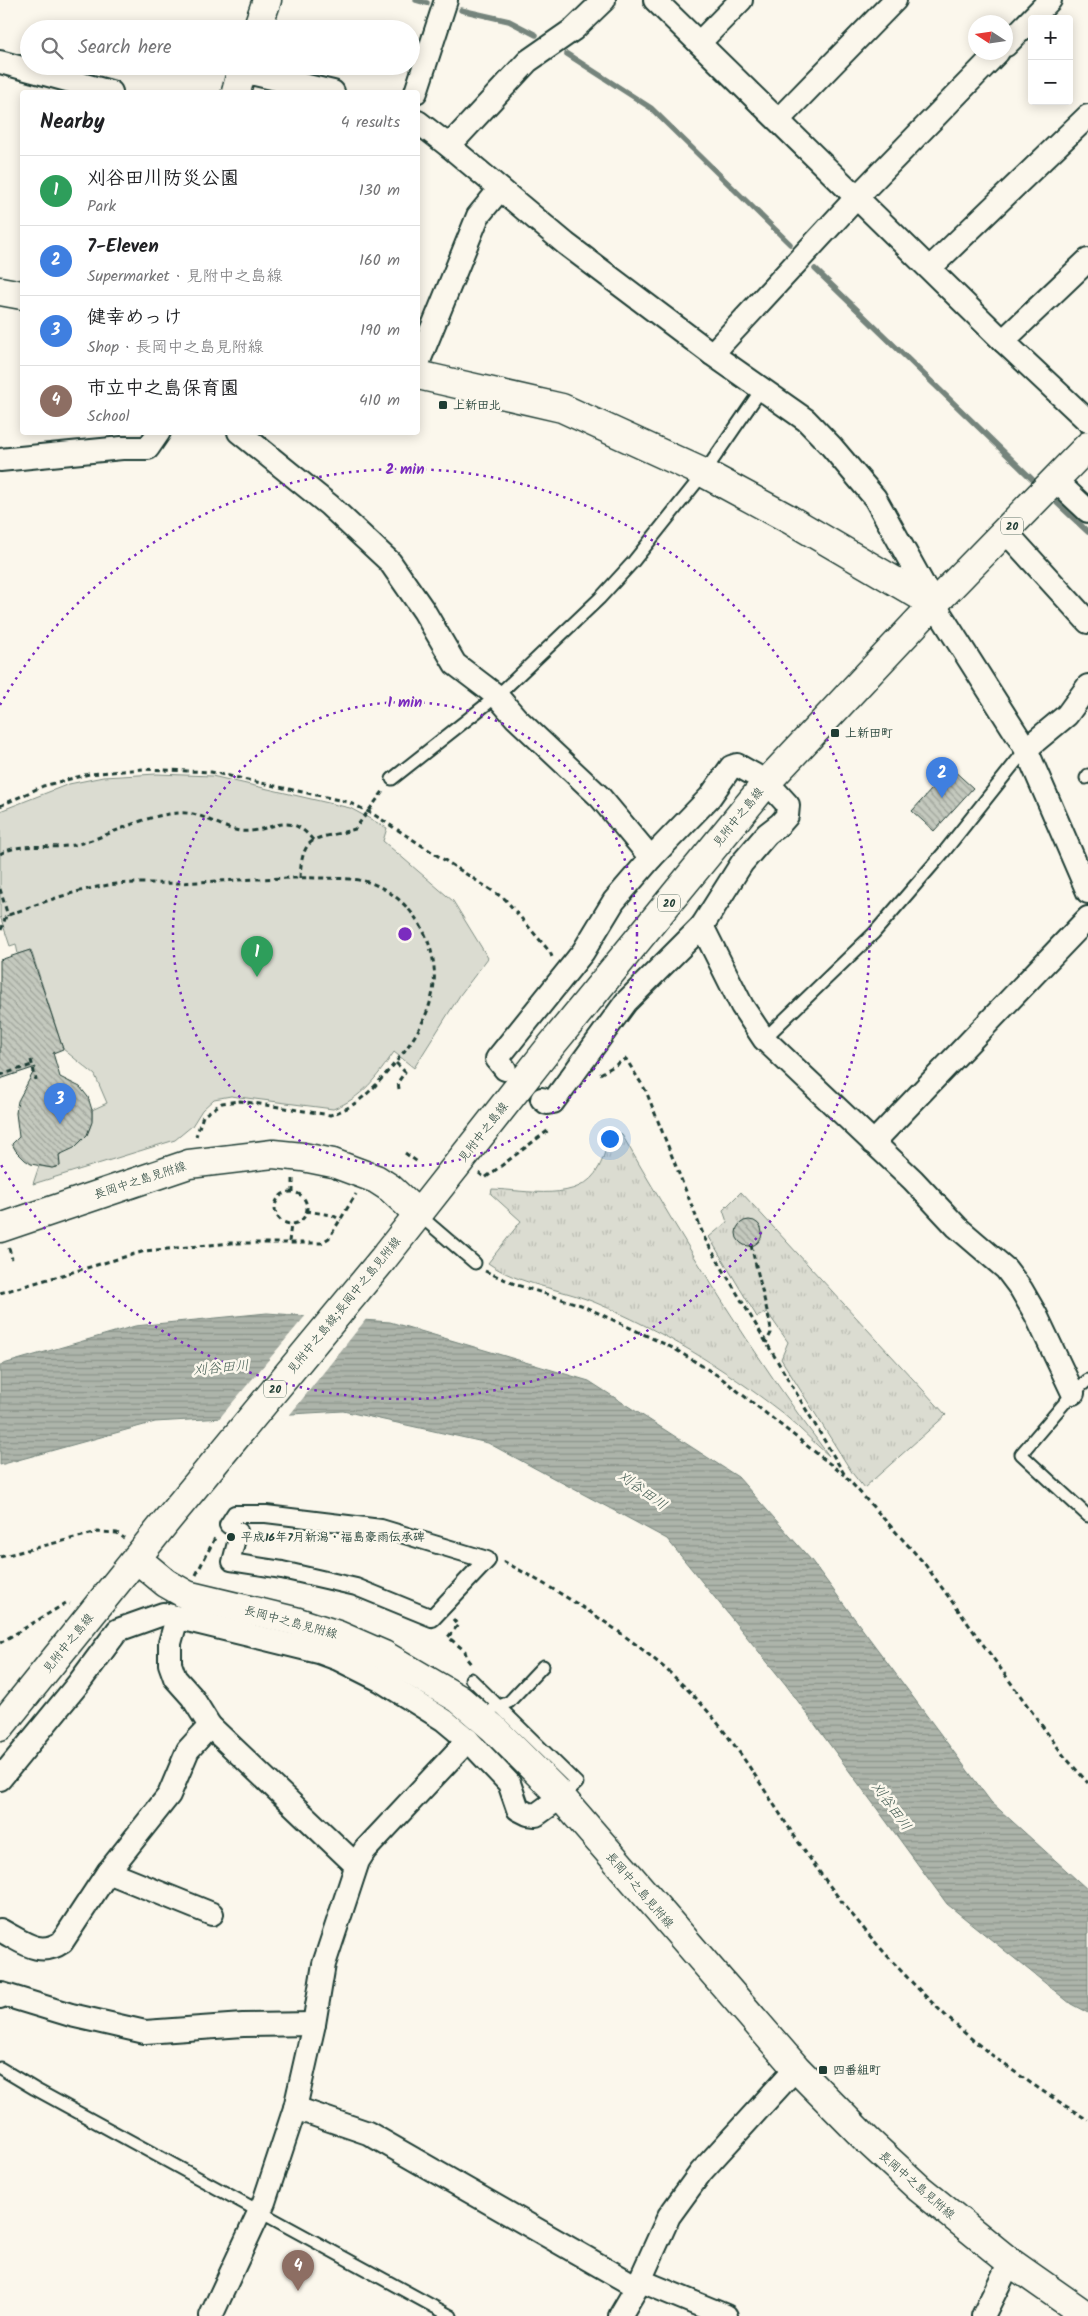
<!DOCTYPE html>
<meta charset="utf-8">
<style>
:root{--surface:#fff;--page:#f2f2f2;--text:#202124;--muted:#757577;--line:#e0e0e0;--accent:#1f3d34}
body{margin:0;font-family:Kalam,"Klee One",sans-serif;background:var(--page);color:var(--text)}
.controls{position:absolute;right:15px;top:15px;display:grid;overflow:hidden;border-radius:5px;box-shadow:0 2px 12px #0003}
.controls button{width:45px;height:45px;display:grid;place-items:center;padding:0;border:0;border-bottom:1px solid var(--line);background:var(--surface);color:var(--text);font:25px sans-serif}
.compass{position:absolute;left:968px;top:15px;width:45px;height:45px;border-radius:50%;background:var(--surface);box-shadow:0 2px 12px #0003;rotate:282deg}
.you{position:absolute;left:609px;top:1138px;width:18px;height:18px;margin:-12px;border:4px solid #fff;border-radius:50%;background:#1a73e8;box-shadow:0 0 0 8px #1a73e833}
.badge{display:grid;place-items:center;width:32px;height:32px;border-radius:50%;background:var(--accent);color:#fff;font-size:16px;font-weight:700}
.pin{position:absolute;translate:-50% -41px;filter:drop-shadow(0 1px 2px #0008)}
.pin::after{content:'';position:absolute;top:26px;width:18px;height:15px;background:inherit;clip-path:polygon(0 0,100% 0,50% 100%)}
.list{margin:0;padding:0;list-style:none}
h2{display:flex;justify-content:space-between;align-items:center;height:65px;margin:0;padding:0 20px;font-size:21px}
h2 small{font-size:16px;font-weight:400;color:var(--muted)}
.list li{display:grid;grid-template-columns:32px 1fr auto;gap:15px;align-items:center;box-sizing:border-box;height:70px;padding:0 20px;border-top:1px solid var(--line)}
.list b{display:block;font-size:19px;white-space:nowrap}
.list p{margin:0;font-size:16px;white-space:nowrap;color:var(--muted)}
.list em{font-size:16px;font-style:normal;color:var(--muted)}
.icon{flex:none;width:28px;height:28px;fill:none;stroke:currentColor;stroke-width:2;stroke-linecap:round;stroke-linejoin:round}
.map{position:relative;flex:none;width:1088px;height:2316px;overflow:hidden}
.search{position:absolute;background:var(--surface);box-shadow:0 2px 12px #0003;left:20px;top:20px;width:400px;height:55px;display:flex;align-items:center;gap:12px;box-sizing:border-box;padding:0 18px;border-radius:28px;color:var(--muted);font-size:19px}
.panel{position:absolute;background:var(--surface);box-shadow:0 2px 12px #0003;left:20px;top:90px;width:400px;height:345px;border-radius:5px}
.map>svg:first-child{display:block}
.grass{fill:url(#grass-tufts);stroke:#7d8c82}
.green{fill:#dbdcd1;stroke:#7d8c82}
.water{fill:url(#water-rules);stroke:#74847b}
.pier{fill:#fbf7ec}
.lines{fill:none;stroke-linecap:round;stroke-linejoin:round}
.stream{stroke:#74847b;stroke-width:5.5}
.building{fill:url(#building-back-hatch);stroke:#1f3d34}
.service-casing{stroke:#1f3d34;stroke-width:15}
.pedestrian-casing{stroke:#1f3d34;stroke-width:20}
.minor-casing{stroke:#1f3d34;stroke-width:26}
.tertiary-casing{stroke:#1f3d34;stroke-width:31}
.secondary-casing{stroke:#1f3d34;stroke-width:31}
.primary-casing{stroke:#1f3d34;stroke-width:31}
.path{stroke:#1f3d34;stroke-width:3;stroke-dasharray:5 4;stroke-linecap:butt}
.service{stroke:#fbf7ec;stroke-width:11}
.pedestrian{stroke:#fbf7ec;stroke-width:16}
.minor{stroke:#fbf7ec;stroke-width:22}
.tertiary{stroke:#fbf7ec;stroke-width:28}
.secondary{stroke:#fbf7ec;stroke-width:28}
.primary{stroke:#fbf7ec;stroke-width:28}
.ring{fill:none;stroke:#7b2cbf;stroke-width:2.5;stroke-dasharray:2.5 5}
.poi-dot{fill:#1f3d34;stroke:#fbf7ec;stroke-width:2}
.labels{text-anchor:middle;stroke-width:5;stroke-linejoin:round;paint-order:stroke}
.shield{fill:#fbf7ec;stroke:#61756b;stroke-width:1}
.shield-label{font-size:11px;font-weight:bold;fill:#1f3d34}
.poi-label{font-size:12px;font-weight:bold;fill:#1f3d34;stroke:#fbf7ec;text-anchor:start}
.street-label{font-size:12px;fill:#1f3d34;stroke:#fbf7ec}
.water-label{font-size:14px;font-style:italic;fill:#425b52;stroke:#fbf7ec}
.centre{fill:#7b2cbf;stroke:#fbf7ec;stroke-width:2.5}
.ring-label{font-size:15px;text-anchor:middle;font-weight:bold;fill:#7b2cbf;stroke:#fbf7ec;stroke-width:5;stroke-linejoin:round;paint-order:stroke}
</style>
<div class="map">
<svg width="1088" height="2316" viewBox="0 0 1088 2316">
<defs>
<pattern id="grass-tufts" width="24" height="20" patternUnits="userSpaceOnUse" patternTransform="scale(1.25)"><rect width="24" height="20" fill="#dbdcd1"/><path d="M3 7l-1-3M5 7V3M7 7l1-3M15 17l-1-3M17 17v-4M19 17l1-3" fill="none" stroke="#bcbeb4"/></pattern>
<pattern id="water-rules" width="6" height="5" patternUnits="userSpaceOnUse" patternTransform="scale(1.25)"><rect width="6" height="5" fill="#adb4aa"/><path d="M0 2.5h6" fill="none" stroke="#8c948b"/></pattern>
<pattern id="building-back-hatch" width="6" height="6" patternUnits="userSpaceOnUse" patternTransform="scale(1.25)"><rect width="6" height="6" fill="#c4c9be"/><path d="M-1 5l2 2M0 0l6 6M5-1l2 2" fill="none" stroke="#9fa49b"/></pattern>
</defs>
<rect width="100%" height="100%" fill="#fbf7ec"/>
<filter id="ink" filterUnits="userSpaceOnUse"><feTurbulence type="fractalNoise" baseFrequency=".02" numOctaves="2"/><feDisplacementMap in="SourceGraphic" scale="10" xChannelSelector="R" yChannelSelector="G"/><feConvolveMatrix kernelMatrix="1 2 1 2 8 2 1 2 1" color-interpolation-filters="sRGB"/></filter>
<g filter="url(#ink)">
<g class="grass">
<path d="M621,1133C685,1244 752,1354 829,1456C813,1442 798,1426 781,1412C724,1368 661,1330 594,1302C559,1288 519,1285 488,1263L521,1221L491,1194L492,1189C525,1190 581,1204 599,1167C608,1150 602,1145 621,1133Z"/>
<path d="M741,1192L946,1415L864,1488L853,1474L781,1359L788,1342L767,1312L757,1317L709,1237L727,1222L723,1210Z"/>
</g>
<path class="green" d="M157,774L212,776L350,808L387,828L383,841L453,901L488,958L460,995L414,1068L394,1052C377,1077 362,1098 333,1109L231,1096L214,1099L202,1110L192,1126L175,1140L33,1184L39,1166L52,1168L60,1166L59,1154C80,1147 94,1133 92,1110L107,1103L95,1075L63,1049L31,950L18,954L16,944L10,946L0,916V811L69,784L103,777Z"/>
<path class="water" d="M267,1313L390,1322L589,1381L738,1477L811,1560L991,1802L1088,1890V2013L1071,2004L947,1904L786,1685L667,1539L488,1443L343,1411L155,1422L0,1465V1365L135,1326Z"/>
<path class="pier" d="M307,1314L367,1318L288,1417L217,1421Z"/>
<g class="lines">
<g class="stream">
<path d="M416,0L427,3"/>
<path d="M461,10L509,21L536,35"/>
<path d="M567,54L651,108L790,244"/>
<path d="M815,269L1032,479"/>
<path d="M1057,503L1088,532"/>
</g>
</g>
<g class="building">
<path d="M951,768L973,788L934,831L912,811Z"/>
<path d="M30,950L63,1049L53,1053L60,1077L80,1087L88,1097L92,1110V1122L87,1135L74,1148L59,1155L60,1166L52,1168L31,1164L25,1160L16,1151L12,1144L19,1137L16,1113L18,1101L36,1067L0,1079V960Z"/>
<circle cx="749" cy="1233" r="13"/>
</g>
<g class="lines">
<g class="service-casing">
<g id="service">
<path d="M1086,778L1088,775"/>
<path d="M392,779L497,696L600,598L633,562L704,473L761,390"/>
<path d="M764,1039L874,933L944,852L1026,749"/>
<path d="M418,1214L475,1263"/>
<path d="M1088,1380L1073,1393L1021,1454L1088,1516"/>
<path d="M471,1679L577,1783L561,1797"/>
<path d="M494,1708L509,1702L543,1666"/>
<path d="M0,2068L35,2089L451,2316"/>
</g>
</g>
<g class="pedestrian-casing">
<path id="pedestrian" d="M235,1514H266L381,1528L487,1560L432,1618L356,1587L282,1570L231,1562L239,1531L228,1525Z"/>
</g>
<g class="minor-casing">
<g id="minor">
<path d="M655,0L1003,341L1088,421"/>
<path d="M699,43L741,0"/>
<path d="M1006,45L1050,0"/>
<path d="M0,62L111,92"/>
<path d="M242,71L333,92"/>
<path d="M416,92L446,0"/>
<path d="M778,120L895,0"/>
<path d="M418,122L449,146L566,244L712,354L806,420L831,446L875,498L934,604L1026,749L1088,892"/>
<path d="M449,146L528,61L574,29L604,0"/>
<path d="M930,268L1088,116"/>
<path d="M1003,341L1088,260"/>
<path d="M712,354L857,197L998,52"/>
<path d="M418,363L478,216L500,189"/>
<path d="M239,432L329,505L390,562L424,611L455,664L497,696L516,718L600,797L651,858"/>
<path d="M0,460L122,448H148L159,432"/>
<path d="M1055,480L1088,511"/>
<path d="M1006,532L1088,622"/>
<path d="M1026,749L1067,715L1088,686"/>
<path d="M702,926L742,1006L764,1039L913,1180L957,1227L1006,1269L1021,1289L1036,1315L1073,1393"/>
<path d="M505,1069L497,1059L583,952L614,901L651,858L710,797L731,767L737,765L767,782L788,805L787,816L780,824L767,834L742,863L702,926L626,1002L553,1102L547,1103L542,1099"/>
<path d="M873,1143L1088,918"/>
<path d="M210,1726L356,1865"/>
<path d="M0,1779L78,1684L118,1630L163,1614L319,1652L338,1659L380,1680L444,1720L468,1740L509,1783L518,1809L528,1814L536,1815L561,1797"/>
<path d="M108,1872L169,1795L188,1750L210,1726L192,1697L175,1678L170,1664V1643L177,1618"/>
<path d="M0,1930C22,1941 39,1958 62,1942L108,1872L212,1914"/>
<path d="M0,1997L2,1994L71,2015L145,2032L243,2025L314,2024"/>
<path d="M295,2108L368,2133L637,2287"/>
<path d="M639,2280L726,2316"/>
<path d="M211,2316L264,2202L295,2108L314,2024L324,1964L358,1861L365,1850L468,1740"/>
<path d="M620,2316L637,2287L669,2216L701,2172L796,2068"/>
<path d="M983,2316L1010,2262"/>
</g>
</g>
<g class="tertiary-casing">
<g id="tertiary">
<path d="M257,29L267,0"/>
<path d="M236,92L243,66"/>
<path d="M0,291L22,295"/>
<path d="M418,375L562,408L704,473L789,519L934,604"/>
</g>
</g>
<g class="secondary-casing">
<g id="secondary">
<path d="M0,1228L189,1164L273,1154L303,1157L333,1163L376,1179L390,1188L418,1214"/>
<path d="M137,1559L166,1583L187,1595L295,1621L338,1635L384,1655L459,1699L493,1728L555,1790L796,2068L868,2141L920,2189L1010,2262L1087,2316"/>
</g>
</g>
<g class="primary-casing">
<path id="primary" d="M0,1727L168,1519L383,1259L550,1047L767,782L934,604L1088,446"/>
</g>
<g class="path">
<path d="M0,806L43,786L89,774L143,769L211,772L348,802L373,814L505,899L550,952L552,957"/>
<path d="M0,854C22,841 49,850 74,845C110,837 141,815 179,813C201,811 219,828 240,831C271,834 287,808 313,840"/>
<path d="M300,878C302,830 318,841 355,829L384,790"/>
<path d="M0,889L8,916"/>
<path d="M1,930L6,916C34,905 73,891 103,886C127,881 154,884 178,883C226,881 274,877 322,878C341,879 360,877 378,886C420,906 445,958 430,1003C423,1027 406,1051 389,1070C370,1092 358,1106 330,1115L240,1101L222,1103L203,1116L196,1136"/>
<path d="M31,1060L36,1080"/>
<path d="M396,1063L405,1072L398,1082L399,1089"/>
<path d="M600,1074L626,1059L646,1091L705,1239L846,1477L924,1563L1064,1756L1088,1783"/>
<path d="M0,1075L32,1065"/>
<path d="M405,1153L419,1163"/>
<path d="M479,1173L485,1178L550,1129"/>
<path d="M293,1179V1192"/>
<circle cx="291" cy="1208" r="16"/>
<path d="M306,1211L332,1215L341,1220"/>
<path d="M289,1242L291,1224"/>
<path d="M751,1245L770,1323L771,1333L766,1343"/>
<path d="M9,1248L12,1259"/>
<path d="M485,1271L517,1285L581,1305L673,1348L720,1377L844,1475"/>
<path d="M0,1293L145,1251L231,1243H321L329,1238L356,1194"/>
<path d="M0,1557L98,1532L117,1533L124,1538"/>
<path d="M503,1561C571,1598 637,1638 691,1693C738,1740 774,1809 813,1863C855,1922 904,1978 958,2027C997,2062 1043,2092 1088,2120"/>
<path d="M196,1575L216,1536"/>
<path d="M453,1619L458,1625L448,1637L465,1651L467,1659L471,1664"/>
<path d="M0,1643L66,1603L70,1604"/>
</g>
<use href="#service" class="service"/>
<use href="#pedestrian" class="pedestrian"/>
<use href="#minor" class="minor"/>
<use href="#tertiary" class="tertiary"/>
<use href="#secondary" class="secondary"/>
<use href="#primary" class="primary"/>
</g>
</g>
<g class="ring">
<circle cx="405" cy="934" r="232"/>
<path d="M0 705A465 465 0 1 1 0 1163"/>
</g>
<g class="poi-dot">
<rect x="438" y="400" width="10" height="10" rx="2.5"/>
<rect x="830" y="728" width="10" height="10" rx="2.5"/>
<circle cx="231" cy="1537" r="5"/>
<rect x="818" y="2065" width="10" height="10" rx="2.5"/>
</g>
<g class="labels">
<g class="shield">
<rect x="1001" y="517.5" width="22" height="17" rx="4"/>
<rect x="658" y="894.5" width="22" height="17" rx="4"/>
<rect x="264" y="1380.5" width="22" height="17" rx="4"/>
</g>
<g class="shield-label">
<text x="1012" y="530">20</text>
<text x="669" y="907">20</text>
<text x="275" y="1393">20</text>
</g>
<g class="poi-label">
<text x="453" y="409">上新田北</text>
<text x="845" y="737">上新田町</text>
<text x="241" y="1541">平成16年7月新潟・福島豪雨伝承碑</text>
<text x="833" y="2074">四番組町</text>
</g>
<g class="street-label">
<text transform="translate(738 817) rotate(-51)" y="4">見附中之島線</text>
<text transform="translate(483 1132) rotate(-52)" y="4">見附中之島線</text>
<text transform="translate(140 1180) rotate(-18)" y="4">長岡中之島見附線</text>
<text transform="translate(344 1305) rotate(-51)" y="4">見附中之島線;長岡中之島見附線</text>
<text transform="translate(291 1622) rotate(15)" y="4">長岡中之島見附線</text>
<text transform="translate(68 1643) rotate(-51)" y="4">見附中之島線</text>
<text transform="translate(640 1890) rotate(49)" y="4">長岡中之島見附線</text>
<text transform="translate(917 2185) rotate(41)" y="4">長岡中之島見附線</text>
</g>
<g class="water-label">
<text transform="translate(221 1367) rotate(-5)" y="5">刈谷田川</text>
<text transform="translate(643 1490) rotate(36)" y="5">刈谷田川</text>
<text transform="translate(892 1806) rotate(54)" y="5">刈谷田川</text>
</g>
</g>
<circle cx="405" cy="934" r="8" class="centre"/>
<g class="ring-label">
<text x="405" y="474">2 min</text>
<text x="405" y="707">1 min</text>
</g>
</svg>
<div class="controls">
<button>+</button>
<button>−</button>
</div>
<svg class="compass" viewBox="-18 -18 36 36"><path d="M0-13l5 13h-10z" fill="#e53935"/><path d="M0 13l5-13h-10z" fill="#757577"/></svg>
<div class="you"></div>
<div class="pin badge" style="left:257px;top:977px;background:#2e9e5b">1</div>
<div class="pin badge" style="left:942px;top:798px;background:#3f7fe0">2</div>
<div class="pin badge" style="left:60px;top:1124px;background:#3f7fe0">3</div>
<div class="pin badge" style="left:298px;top:2291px;background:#8d6e63">4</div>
<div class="search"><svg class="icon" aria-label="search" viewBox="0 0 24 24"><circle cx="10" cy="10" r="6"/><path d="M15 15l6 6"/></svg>Search here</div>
<section class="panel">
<h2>Nearby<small>4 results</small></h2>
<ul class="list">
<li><span class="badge" style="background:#2e9e5b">1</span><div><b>刈谷田川防災公園</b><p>Park</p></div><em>130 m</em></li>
<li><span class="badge" style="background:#3f7fe0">2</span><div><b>7-Eleven</b><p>Supermarket · 見附中之島線</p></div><em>160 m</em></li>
<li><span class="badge" style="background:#3f7fe0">3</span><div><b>健幸めっけ</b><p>Shop · 長岡中之島見附線</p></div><em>190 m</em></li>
<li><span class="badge" style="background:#8d6e63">4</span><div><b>市立中之島保育園</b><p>School</p></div><em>410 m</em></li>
</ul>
</section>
</div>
